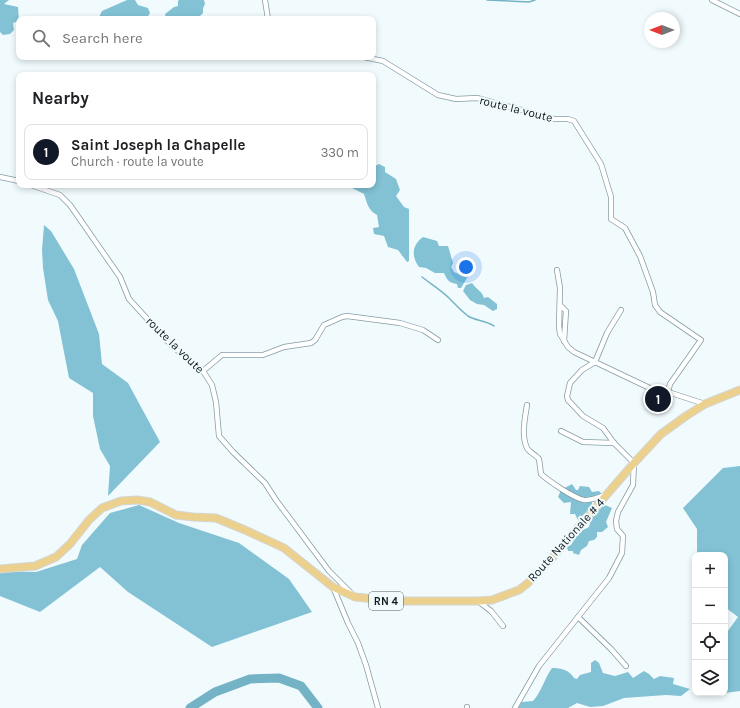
<!DOCTYPE html>
<meta charset="utf-8">
<style>
:root{--surface:#fff;--page:#f2f2f2;--text:#202124;--muted:#757577;--line:#e0e0e0;--accent:#111827}
body{margin:0;font-family:Karla,sans-serif;background:var(--page);color:var(--text)}
.controls{position:absolute;right:12px;bottom:12px;display:grid;overflow:hidden;border-radius:8px;box-shadow:0 2px 6px #0003}
.controls button{width:36px;height:36px;display:grid;place-items:center;padding:0;border:0;border-bottom:1px solid var(--line);background:var(--surface);color:var(--text);font:20px sans-serif}
.compass{position:absolute;left:644px;top:12px;width:36px;height:36px;border-radius:50%;background:var(--surface);box-shadow:0 2px 6px #0003;rotate:270deg}
.you{position:absolute;left:466px;top:267px;width:14px;height:14px;margin:-10px;border:3px solid #fff;border-radius:50%;background:#1a73e8;box-shadow:0 0 0 6px #1a73e833}
.badge{display:grid;place-items:center;width:26px;height:26px;border-radius:50%;background:var(--accent);color:#fff;font-size:13px;font-weight:700}
.pin{position:absolute;translate:-50% -50%;border:2px solid #fff;box-shadow:0 1px 4px #0006}
.list{margin:0;padding:0;list-style:none}
h2{display:flex;justify-content:space-between;align-items:center;height:52px;margin:0;padding:0 16px;font-size:17px}
h2 small{font-size:13px;font-weight:400;color:var(--muted)}
.list li{display:grid;grid-template-columns:26px 1fr auto;gap:12px;align-items:center;box-sizing:border-box;height:56px;margin:0 8px 8px;padding:0 8px;border:1px solid var(--line);border-radius:8px}
.list b{display:block;font-size:15px;white-space:nowrap}
.list p{margin:0;font-size:13px;white-space:nowrap;color:var(--muted)}
.list em{font-size:13px;font-style:normal;color:var(--muted)}
.icon{flex:none;width:22px;height:22px;fill:none;stroke:currentColor;stroke-width:2;stroke-linecap:round;stroke-linejoin:round}
.map{position:relative;flex:none;width:740px;height:708px;overflow:hidden}
.search{position:absolute;background:var(--surface);box-shadow:0 2px 6px #0003;left:16px;top:16px;width:360px;height:44px;display:flex;align-items:center;gap:10px;box-sizing:border-box;padding:0 14px;border-radius:8px;color:var(--muted);font-size:15px}
.panel{position:absolute;background:var(--surface);box-shadow:0 2px 6px #0003;left:16px;top:72px;width:360px;height:116px;border-radius:8px}
.map>svg:first-child{display:block}
.forest{fill:#82c2d4}
.lines{fill:none;stroke-linecap:round;stroke-linejoin:round}
.stream{stroke:#74b3c5;stroke-width:1.5}
.river{stroke:#74b3c5;stroke-width:9}
.street-casing{stroke:#859ca3;stroke-width:6}
.primary-casing{stroke:#d4d6d6;stroke-width:9}
.street{stroke:#fff;stroke-width:4.5}
.primary{stroke:#ebd08e;stroke-width:7}
.labels{text-anchor:middle;stroke-width:4;stroke-linejoin:round;paint-order:stroke}
.shield{fill:#f1fbfe;stroke:#555e61;stroke-width:1}
.shield-label{font-size:11px;font-weight:bold;fill:#121b1e}
.street-label{font-size:12px;fill:#121b1e;stroke:#f1fbfe}
</style>
<div class="map">
<svg width="740" height="708" viewBox="0 0 740 708">
<rect width="100%" height="100%" fill="#f1fbfe"/>
<g class="forest">
<path d="M0,0H9L4,4L18,7L19,21L13,23L14,30L10,34L3,35L0,32Z"/>
<path d="M127,0H135L138,5L148,8L150,13L147,18L153,16H159L161,19H98L102,11Z"/>
<path d="M179,0H204L205,4L203,8V13L198,18V19H166L165,14L174,7L178,6V1Z"/>
<path d="M379,164L385,167V172L396,179L400,190L396,196L404,207L409,209V261L407,262L398,250L388,247L384,236L374,234L373,228L379,227L377,215C368,210 367,203 364,194L352,188L351,185H373V167Z"/>
<path d="M44,225L51,231L74,269L99,334L102,364L128,383L160,442L108,496L110,466L100,449L93,416V393L69,378L58,321L48,300L43,268L42,250Z"/>
<path d="M423,237L437,241L439,246H448L453,263L451,267L454,272L461,275L470,273L461,288H458L457,284C449,283 447,280 444,273H435L426,268L419,267C411,256 412,245 423,237Z"/>
<path d="M472,283C476,289 482,291 484,298L488,297L497,304V309L493,311L484,305L477,304L470,300L463,291L466,285Z"/>
<path d="M740,466V691L725,693V635L738,617L725,607V555H697V529L683,508L723,468Z"/>
<path d="M572,484L576,490H578L580,486L589,487L592,492L599,491L602,495L592,501V508L587,514L583,515L582,519L578,520L575,514H570L571,502L564,503L558,497L561,490Z"/>
<path d="M603,504L612,508L606,522L608,527L602,532H597V537L594,540L589,541L587,546L581,550L579,555L573,553V551H568L567,547L571,545L579,532L589,527C591,518 596,511 603,504Z"/>
<path d="M139,505L179,523L239,543L289,579L312,612L212,647L128,592L100,567L40,612L0,596V571L36,572L77,559L82,545L110,513Z"/>
<path d="M595,660L599,663L603,673L615,676L628,672L633,678L644,671L649,674L654,679L660,676L674,678L673,684L690,689L681,696L666,695L624,698L603,706L590,707L577,703L568,708H518L522,702L533,701C542,691 544,679 552,668C561,668 569,670 574,678L577,679L580,675L591,672V663Z"/>
</g>
<g class="lines">
<g class="stream">
<path d="M487,0L529,2L535,0"/>
<path d="M422,277C431,284 441,290 449,298C455,304 461,311 468,316C476,321 485,320 494,326"/>
</g>
<path class="river" d="M190,708L215,692L250,679L279,678L301,686L318,708"/>
<g class="street-casing">
<g id="street">
<path d="M265,0L268,19"/>
<path d="M712,0L740,14"/>
<path d="M364,57L383,61L438,95L456,99L477,98L554,119H568L574,121L601,164L611,197V219L625,228L640,256L653,292L655,305L660,312L701,340L670,384L668,392L705,404"/>
<path d="M0,177L19,181"/>
<path d="M31,185L60,195L70,205L120,277L129,299L172,346L203,371L212,385L216,402L219,436L233,452L265,483L276,500L329,571L351,593"/>
<path d="M557,270L560,288L559,326L560,334L568,347L574,352L658,392L662,393L668,392"/>
<path d="M560,305L566,311L564,341"/>
<path d="M203,371L222,355H263L284,347L311,343L315,340L324,325L342,317L347,316L400,323L423,330L438,340"/>
<path d="M527,405C525,418 521,435 527,448C529,452 536,455 539,459L541,474C549,481 573,498 584,500C591,501 599,497 605,495"/>
<path d="M561,431L583,442L614,443"/>
<path d="M333,587L348,623L358,643L366,665L378,708"/>
<path d="M478,601L491,611L503,626"/>
<path d="M578,617L611,649L626,666"/>
<path d="M467,708V707"/>
<path d="M515,708L539,666L609,578L622,553L623,536L617,529L616,521L618,512L633,485L634,463L614,443L603,428L583,416L568,400L567,396L570,383L582,370L595,362L607,333L621,310"/>
</g>
</g>
<g class="primary-casing">
<path id="primary" d="M0,569L35,566L56,557L70,544L89,520L102,508L121,501L137,500L150,502L176,515L193,517L216,518L245,530L284,548L333,587L355,597L395,601H478L492,600L519,590L528,583L552,558L634,463L661,434L686,416L705,404L740,390"/>
</g>
<use href="#street" class="street"/>
<use href="#primary" class="primary"/>
</g>
<g class="labels">
<rect class="shield" x="369" y="592" width="34" height="18" rx="3"/>
<g class="shield-label">
<text x="386" y="605">RN 4</text>
</g>
<g class="street-label">
<text transform="translate(516 109) rotate(14)" y="4">route la voute</text>
<text transform="translate(175 345) rotate(44)" y="4">route la voute</text>
<text transform="translate(566 540) rotate(-48)" y="4">Route Nationale # 4</text>
</g>
</g>
</svg>
<div class="controls">
<button>+</button>
<button>−</button>
<button><svg class="icon" aria-label="locate" viewBox="0 0 24 24"><circle cx="12" cy="12" r="6"/><path d="M12 2v4M12 18v4M2 12h4M18 12h4"/></svg></button>
<button><svg class="icon" aria-label="layers" viewBox="0 0 24 24"><path d="M12 4l9 5-9 5-9-5zM3 14l9 5 9-5"/></svg></button>
</div>
<svg class="compass" viewBox="-18 -18 36 36"><path d="M0-13l5 13h-10z" fill="#e53935"/><path d="M0 13l5-13h-10z" fill="#757577"/></svg>
<div class="you"></div>
<div class="pin badge" style="left:658px;top:399px">1</div>
<div class="search"><svg class="icon" aria-label="search" viewBox="0 0 24 24"><circle cx="10" cy="10" r="6"/><path d="M15 15l6 6"/></svg>Search here</div>
<section class="panel">
<h2>Nearby<small></small></h2>
<ul class="list">
<li><span class="badge">1</span><div><b>Saint Joseph la Chapelle</b><p>Church · route la voute</p></div><em>330 m</em></li>
</ul>
</section>
</div>
